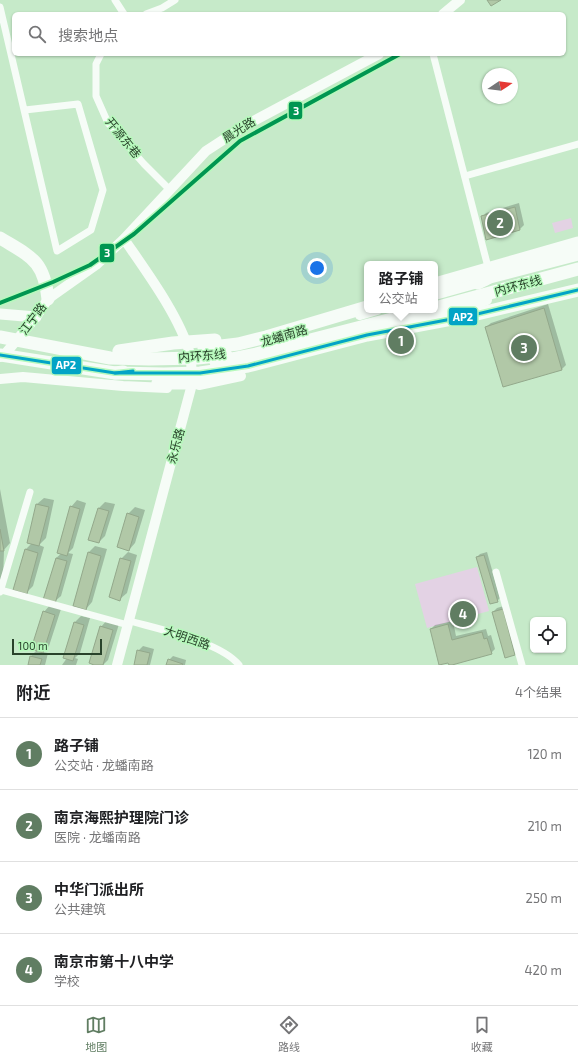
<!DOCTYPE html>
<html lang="zh">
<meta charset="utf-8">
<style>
:root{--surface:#fff;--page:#f6f6f6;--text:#202124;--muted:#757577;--line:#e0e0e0;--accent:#607d62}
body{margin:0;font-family:"Exo 2","Noto Sans SC",sans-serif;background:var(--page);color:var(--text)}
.controls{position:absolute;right:12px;bottom:12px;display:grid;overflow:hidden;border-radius:6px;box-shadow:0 1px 3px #0004}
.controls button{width:36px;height:36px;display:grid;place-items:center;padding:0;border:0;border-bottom:1px solid var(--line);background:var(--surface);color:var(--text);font:20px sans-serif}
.compass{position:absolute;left:482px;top:68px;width:36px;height:36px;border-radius:50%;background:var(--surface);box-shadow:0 1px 3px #0004;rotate:77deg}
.scale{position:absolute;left:12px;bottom:10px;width:90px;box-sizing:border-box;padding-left:4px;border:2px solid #29432b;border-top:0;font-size:11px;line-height:14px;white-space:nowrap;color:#29432b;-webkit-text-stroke:3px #b7f9bc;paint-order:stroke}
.you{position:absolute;left:317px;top:268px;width:14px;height:14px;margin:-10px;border:3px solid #fff;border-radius:50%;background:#1a73e8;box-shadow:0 0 0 6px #1a73e833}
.badge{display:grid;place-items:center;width:26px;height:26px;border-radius:50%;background:var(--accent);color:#fff;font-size:13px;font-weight:700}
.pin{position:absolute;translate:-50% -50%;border:2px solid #fff;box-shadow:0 1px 4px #0006}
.popup{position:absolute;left:364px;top:261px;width:74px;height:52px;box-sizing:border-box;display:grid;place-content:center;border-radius:6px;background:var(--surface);filter:drop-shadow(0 1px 3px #0005);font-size:13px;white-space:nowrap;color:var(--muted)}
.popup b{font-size:15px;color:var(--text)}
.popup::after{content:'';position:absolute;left:50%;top:100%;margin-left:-8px;border:8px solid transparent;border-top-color:var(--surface)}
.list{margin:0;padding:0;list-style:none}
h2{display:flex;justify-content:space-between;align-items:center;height:52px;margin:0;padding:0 16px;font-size:17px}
h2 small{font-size:13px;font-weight:400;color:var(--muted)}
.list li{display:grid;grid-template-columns:26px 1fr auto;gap:12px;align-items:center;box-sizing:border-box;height:72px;padding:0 16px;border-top:1px solid var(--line)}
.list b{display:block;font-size:15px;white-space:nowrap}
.list p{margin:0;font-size:13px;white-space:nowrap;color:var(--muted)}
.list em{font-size:13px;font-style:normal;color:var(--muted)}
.icon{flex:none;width:22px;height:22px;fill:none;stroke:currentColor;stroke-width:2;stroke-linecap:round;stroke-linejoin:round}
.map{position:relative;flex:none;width:578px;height:665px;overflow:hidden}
.search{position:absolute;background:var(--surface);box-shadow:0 1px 3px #0004;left:12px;right:12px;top:12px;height:44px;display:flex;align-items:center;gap:10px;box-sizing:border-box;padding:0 14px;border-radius:6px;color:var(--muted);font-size:15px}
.sheet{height:340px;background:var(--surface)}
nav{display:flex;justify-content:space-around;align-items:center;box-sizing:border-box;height:56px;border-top:1px solid var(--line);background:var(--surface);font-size:11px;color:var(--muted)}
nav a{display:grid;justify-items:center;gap:2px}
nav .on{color:var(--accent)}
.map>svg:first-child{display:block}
.green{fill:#e3d2e4}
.shadow{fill:#0003}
.building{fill:#b1c8a7;stroke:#93a88b}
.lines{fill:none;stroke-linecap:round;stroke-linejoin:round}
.street{stroke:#f6fcf7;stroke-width:7}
.secondary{stroke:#f6fcf7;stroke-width:10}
.primary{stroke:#f6fcf7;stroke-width:11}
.highway{stroke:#f6fcf7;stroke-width:13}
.bus-1-casing{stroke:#b7f9bc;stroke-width:6}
.bus-1{stroke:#02a4c6;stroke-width:3}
.metro-1-casing{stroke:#b7f9bc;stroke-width:7}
.metro-1{stroke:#009651;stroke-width:4}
.labels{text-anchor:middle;stroke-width:3;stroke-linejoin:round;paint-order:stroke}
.street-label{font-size:12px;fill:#29432b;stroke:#b7f9bc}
.line-badge{stroke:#b7f9bc;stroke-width:1.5}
.badge-label{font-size:11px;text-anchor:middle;font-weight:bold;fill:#fff}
</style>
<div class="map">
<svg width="578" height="665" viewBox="0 0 578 665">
<rect width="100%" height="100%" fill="#c6eac9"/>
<g class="green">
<path d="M571,218L573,228L555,233L552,223Z"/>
<path d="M477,567L489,611L427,628L415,584Z"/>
</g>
<g class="shadow">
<path d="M519,203L524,225L520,229L487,238L482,217L486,213Z"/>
<path d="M548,304L566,365L562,369L486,327L491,323Z"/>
<path d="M0,489L10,543L3,551H4L3,580L0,583Z"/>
<path d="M44,498L54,500L46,538L39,545L44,547L33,586L27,592L25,550L32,543L28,542L37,504Z"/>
<path d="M77,500L86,503L73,548L68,553L73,554L61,596L54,602L45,600L56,558L62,553L71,507Z"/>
<path d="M105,502L115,504L105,536L99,542L89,539L99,508Z"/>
<path d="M135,507L145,510L135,543L129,550L128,514Z"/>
<path d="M95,546L107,549L92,602L86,609L89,552Z"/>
<path d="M128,552L137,555L127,593L120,599L121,559Z"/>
<path d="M487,552L500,598L497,601L477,557L480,554Z"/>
<path d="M50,605L61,609L49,646L43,652L48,653L45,665H29L30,657L37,650L44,612Z"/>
<path d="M507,605L519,650L515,654L506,657L493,612L497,608Z"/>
<path d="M81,616L90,618L80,653L75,658L78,659L76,665H62L67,658L64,657L75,622Z"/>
<path d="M107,620L119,624L108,660L103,665H95L101,627Z"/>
<path d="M453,621L456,636L486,629L488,636L491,635L495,649L491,653L449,662L431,629L435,625Z"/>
<path d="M143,646L154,649L150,665H135L138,651Z"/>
<path d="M173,656L186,660L185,665H167L169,660Z"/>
</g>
<g class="building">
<path d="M487,0H501L491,6Z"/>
<path d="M515,207L520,230L486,240L481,216Z"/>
<path d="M544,308L562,370L503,387L485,327Z"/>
<path d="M36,504L49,507L39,546L27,543Z"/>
<path d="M70,506L80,509L67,556L57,553Z"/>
<path d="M98,508L109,511L99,543L88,540Z"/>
<path d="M127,513L139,517L129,551L117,547Z"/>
<path d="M0,529L4,551H0Z"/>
<path d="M25,549L38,553L27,594L13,590Z"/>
<path d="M88,552L101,556L86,610L73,606Z"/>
<path d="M484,555L498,602L490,604L476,557Z"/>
<path d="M56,558L67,561L55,604L43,600Z"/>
<path d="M120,558L131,561L120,601L109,597Z"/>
<path d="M503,609L515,655L505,658L492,612Z"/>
<path d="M43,611L55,615L43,653L31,649Z"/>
<path d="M74,622L84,625L73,661L63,658Z"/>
<path d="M448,624L452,640L482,632L484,639L487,638L492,654L452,665H449L448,663L439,665L430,629Z"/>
<path d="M100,626L113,630L103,665H94L89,663Z"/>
<path d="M137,650L150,653L147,665H134Z"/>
<path d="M30,656L42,659L40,665H28Z"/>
<path d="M168,659L183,664L182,665H166Z"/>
</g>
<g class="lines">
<g class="street">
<path d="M115,0L124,14"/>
<path d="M0,7L57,251L91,230L103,190L78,104L25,110"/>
<path d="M146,14L162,8L175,0"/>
<path d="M101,54L96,64V96L108,123L144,164L170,190"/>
<path d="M433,54L489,271"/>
<path d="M465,176L578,144"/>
<path d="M496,572L522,665"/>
<path d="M1,590L128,625"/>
<path d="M0,592L30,492"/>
<path d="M130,621C158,629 221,642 239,665"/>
</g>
<g class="secondary">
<path d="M443,14L460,0"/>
<path d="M435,295L485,281"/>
<path d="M360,315L377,310"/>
<path d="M410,321L459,310L487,300"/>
<path d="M0,357L5,354L36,317L48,299L96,265L124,239L206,151L246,125L379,54"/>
<path d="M0,379L23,377L123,386L167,388"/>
<path d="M199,385L241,376"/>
<path d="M117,665L191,388C192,376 192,365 190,354C180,317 146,271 124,239"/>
</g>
<path class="primary" d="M0,314L36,317"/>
<g class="highway">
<path d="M0,238C31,257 44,260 48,299"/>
<path d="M478,283L490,277L578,254"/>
<path d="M435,284L578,243"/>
<path d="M435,308L578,269"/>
<path d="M0,337L110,358L149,359L198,358L226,355"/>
<path d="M204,348L238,344L266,337L367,307"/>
<path d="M119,351L173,343L215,340"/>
<path d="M0,355L115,373L123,372"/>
<path d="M216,362L256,354L427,310"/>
<path d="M115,373L164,374L200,373L248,366L367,335L473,315L578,290"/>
<path d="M158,383H185L206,380"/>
</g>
<g class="bus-1-casing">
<g id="bus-1">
<path d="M0,355L115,373L133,371"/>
<path d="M115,373H200L248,366L367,335L473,315L578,290"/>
</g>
</g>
<use href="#bus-1" class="bus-1"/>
<g class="metro-1-casing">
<path id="metro-1" d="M0,303L53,282L90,265L134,234L240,141L400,54"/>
</g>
<use href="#metro-1" class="metro-1"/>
</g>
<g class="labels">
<g class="street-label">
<text transform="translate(239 130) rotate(-32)" y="4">晨光路</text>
<text transform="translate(123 138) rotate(51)" y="4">开源东巷</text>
<text transform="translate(518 286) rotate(-15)" y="4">内环东线</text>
<text transform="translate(33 319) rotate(-53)" y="4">江宁路</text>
<text transform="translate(284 336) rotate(-16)" y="4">龙蟠南路</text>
<text transform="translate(202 356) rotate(-5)" y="4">内环东线</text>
<text transform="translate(176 446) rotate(-75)" y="4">永乐路</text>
<text transform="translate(187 638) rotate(19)" y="4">大明西路</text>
</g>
</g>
<g class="line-badge">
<rect x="288" y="101" width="15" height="19" rx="4" fill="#009651"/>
<rect x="99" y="243" width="16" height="20" rx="4" fill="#009651"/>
<rect x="448" y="307" width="30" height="19" rx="4" fill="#02a4c6"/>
<rect x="51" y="356" width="31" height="19" rx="4" fill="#02a4c6"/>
</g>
<g class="badge-label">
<text x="296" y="115">3</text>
<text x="107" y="257">3</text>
<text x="463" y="321">AP2</text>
<text x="66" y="369">AP2</text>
</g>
</svg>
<div class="controls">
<button><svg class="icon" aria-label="locate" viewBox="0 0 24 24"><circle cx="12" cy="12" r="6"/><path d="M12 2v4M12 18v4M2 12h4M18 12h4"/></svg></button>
</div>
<svg class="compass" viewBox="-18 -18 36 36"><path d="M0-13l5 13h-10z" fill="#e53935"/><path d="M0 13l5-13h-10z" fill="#757577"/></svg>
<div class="scale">100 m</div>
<div class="you"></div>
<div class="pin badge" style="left:401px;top:341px">1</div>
<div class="popup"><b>路子铺</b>公交站</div>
<div class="pin badge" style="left:500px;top:223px">2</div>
<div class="pin badge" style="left:524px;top:348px">3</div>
<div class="pin badge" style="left:463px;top:614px">4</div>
<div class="search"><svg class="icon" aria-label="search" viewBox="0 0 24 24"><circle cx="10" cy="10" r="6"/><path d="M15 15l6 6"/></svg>搜索地点</div>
</div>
<section class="sheet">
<h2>附近<small>4个结果</small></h2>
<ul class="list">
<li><span class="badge">1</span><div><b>路子铺</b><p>公交站 · 龙蟠南路</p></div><em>120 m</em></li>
<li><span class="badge">2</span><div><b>南京海熙护理院门诊</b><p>医院 · 龙蟠南路</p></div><em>210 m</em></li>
<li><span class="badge">3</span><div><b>中华门派出所</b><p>公共建筑</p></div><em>250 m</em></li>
<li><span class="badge">4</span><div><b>南京市第十八中学</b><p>学校</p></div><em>420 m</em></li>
</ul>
</section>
<nav>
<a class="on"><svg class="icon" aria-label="map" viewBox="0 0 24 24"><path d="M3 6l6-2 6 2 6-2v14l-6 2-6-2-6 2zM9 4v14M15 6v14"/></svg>地图</a>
<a><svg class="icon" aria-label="directions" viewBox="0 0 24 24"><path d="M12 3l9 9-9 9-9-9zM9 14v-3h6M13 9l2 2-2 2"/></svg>路线</a>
<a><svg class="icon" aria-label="saved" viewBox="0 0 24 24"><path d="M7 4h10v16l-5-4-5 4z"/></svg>收藏</a>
</nav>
